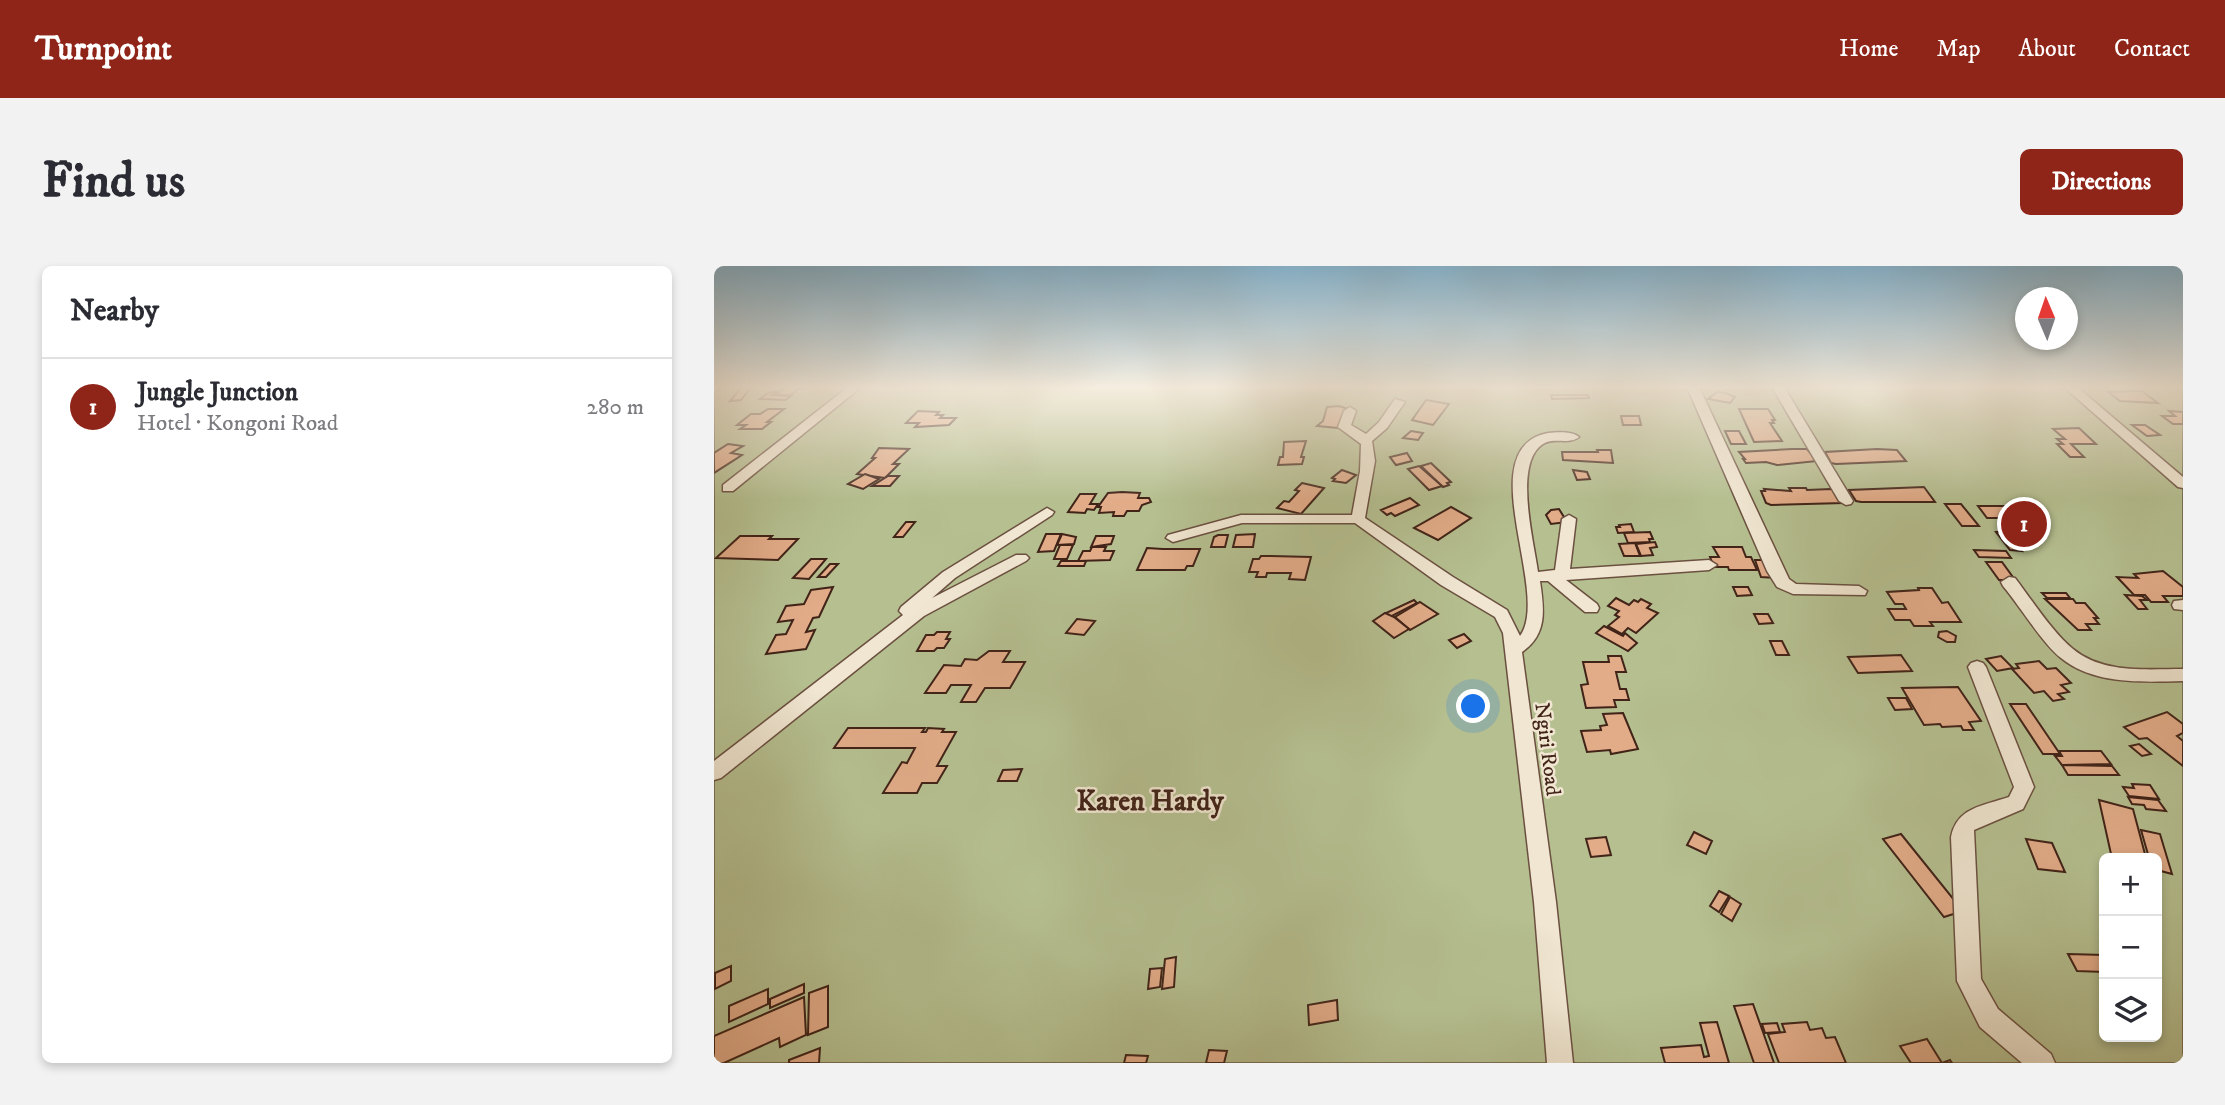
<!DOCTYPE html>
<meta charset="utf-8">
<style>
:root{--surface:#fff;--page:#f2f2f3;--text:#2b2b33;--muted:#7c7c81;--line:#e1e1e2;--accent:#8f2418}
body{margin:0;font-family:"IM FELL DW Pica",serif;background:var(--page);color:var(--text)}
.controls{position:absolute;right:21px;bottom:21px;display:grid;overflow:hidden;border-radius:10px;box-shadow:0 4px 10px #0003}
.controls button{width:63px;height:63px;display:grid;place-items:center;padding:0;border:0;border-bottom:2px solid var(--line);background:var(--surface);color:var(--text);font:35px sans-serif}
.compass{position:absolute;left:1301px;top:21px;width:63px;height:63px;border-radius:50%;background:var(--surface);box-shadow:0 4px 10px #0003;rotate:358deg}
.you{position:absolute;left:760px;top:441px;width:24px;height:24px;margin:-18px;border:5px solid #fff;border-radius:50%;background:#1a73e8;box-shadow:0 0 0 10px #1a73e833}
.badge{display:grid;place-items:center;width:46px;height:46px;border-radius:50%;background:var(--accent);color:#fff;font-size:23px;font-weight:700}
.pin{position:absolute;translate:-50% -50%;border:4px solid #fff;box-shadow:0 2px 7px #0006}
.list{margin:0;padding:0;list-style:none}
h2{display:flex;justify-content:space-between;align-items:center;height:91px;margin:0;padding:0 28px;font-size:30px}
h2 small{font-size:23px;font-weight:400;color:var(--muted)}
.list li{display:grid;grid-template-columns:46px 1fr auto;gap:21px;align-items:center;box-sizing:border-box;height:98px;padding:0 28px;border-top:2px solid var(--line)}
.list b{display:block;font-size:26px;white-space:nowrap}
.list p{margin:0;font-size:23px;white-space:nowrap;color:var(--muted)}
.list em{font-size:23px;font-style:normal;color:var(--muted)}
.icon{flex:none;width:38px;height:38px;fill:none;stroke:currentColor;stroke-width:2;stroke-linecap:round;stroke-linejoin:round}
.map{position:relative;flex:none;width:1469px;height:797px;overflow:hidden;border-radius:10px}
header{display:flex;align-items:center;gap:42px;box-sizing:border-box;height:98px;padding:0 35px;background:var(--accent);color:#fff}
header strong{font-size:33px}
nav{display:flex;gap:38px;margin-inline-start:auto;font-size:24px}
.intro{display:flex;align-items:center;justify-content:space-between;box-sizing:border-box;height:168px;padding:0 42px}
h1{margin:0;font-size:49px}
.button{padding:18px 32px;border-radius:10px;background:var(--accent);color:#fff;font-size:24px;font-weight:700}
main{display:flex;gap:42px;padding:0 42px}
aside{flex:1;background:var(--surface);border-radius:10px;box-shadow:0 4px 10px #0003}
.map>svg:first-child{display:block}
.green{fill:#b5bf90;stroke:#7b7154;stroke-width:2;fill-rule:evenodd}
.building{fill:#e2ac89;stroke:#412318;stroke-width:2}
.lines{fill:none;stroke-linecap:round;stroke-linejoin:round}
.minor-casing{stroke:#6b5040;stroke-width:3}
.minor{fill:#f0e6d1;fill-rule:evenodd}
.labels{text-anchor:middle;stroke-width:5;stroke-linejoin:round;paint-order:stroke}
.street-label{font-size:21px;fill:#412318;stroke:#f0e6d1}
.district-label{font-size:28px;font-weight:bold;fill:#412318;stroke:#f0e6d1}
</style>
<header>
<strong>Turnpoint</strong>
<nav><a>Home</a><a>Map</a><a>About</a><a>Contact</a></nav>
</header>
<div class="intro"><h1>Find us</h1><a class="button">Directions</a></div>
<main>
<aside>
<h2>Nearby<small></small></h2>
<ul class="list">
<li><span class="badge">1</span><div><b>Jungle Junction</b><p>Hotel · Kongoni Road</p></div><em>280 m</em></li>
</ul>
</aside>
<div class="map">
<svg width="1469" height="797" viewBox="0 0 1469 797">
<rect width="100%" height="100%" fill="#e8d8b8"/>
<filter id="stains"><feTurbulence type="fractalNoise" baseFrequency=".00286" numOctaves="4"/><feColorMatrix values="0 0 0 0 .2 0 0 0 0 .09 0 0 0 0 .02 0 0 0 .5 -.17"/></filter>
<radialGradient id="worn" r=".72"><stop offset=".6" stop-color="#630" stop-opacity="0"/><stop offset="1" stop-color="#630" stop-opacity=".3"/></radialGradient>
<path class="green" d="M0,121H1469V797H0ZM1390,592H1443V771H1390Z"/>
<g class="building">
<path d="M28,121H37L27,134L16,135Z"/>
<path d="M73,121H103L84,123L77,129H61Z"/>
<path d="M64,125L58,129L77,130L71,134L46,133L54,127Z"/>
<path d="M1428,125L1444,137L1406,135L1394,126Z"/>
<path d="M1003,126L1012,127L1021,131L1016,137L994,133Z"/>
<path d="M837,129H874L875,132L838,133Z"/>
<path d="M712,134L735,138L719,159L698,154Z"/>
<path d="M625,140L634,143L624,162L603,160L609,155L613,141Z"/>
<path d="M54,143H70L53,156H57L48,163H26L32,159H23L37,148H46Z"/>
<path d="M1025,143H1054L1061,154H1058L1060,157H1056L1068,175L1040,176Z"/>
<path d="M204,145L225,146L222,149H229L226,152H242L235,159L201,161L205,157H192Z"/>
<path d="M1455,145L1469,146V158H1459L1448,150H1461Z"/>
<path d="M907,150H925L927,159H909Z"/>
<path d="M1418,159H1431L1446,169L1433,170Z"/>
<path d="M1365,162L1382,178H1357L1370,191H1356L1343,178H1349L1343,173H1351L1339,163Z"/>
<path d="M697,165L709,167L704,174L689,172Z"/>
<path d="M1011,165H1025L1032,178H1017Z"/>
<path d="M592,175L587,191H590L588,198L564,199L566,191H569L570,176Z"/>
<path d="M14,178L29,180L17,187L28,189L0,207V187Z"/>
<path d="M165,182L195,183L179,198H185L171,212L143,208L161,192H158Z"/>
<path d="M1078,183H1093L1103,195L1063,199L1052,196L1032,197L1029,193H1031L1025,186Z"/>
<path d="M1163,183L1183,184L1192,195L1122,198L1117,197L1111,186Z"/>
<path d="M883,184H897L899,197L849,194L848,186H884Z"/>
<path d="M693,187L698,195L682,199L676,191Z"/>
<path d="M717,197L737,216L733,217L735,219L729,221L707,200Z"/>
<path d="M705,200L728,220L715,224L694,203Z"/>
<path d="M628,204L642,209L632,217L619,215L621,213L618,212Z"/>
<path d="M859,204L873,206L876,213L863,214Z"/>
<path d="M151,208L165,213L149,223L134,218Z"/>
<path d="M174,210H185L176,220H158Z"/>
<path d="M588,217L610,222L587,248L563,242L570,235L575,236L585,225L581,224Z"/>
<path d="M1210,221L1221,236H1147L1142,235L1135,224Z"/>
<path d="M1075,222H1092L1093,224L1117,223L1122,225L1129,237L1057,239L1052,237L1047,225H1051L1050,223L1077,225Z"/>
<path d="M408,226L426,227L424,232H435L437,236L428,239L425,245H413L410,250H399L400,246L385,247L387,241H384L394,227Z"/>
<path d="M366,228H382L376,238H384L380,244L373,243L371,247L354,246Z"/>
<path d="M696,232L705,239L681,250L677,247L673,249L667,244Z"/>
<path d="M1231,238H1247L1265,260H1248Z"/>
<path d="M1264,240H1311L1332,264H1321L1329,273H1305L1288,252H1273Z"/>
<path d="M737,241L757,252L724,274L700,262Z"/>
<path d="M845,243L853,256L837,258L832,249L837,244Z"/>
<path d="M192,256H201L189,271H180Z"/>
<path d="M917,258L920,266L904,267L902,261H906L905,259Z"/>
<path d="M936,266L939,273H935L936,276L914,277L910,267Z"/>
<path d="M1282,266H1294L1308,285L1296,284Z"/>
<path d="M332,268H347L340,285L324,286Z"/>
<path d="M348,268L362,271L360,278L343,279Z"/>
<path d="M541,268L539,281H519L522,269Z"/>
<path d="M504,269H514L511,281H497L500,271Z"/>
<path d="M26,270H58L55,273H84L64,294L2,292Z"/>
<path d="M382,270H400L397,278L377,281Z"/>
<path d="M941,276L943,281L936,282L939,289L927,290L922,278Z"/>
<path d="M921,277L926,290H910L905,278Z"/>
<path d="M346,279H359L353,293H340Z"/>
<path d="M378,281H392L390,285H400L396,294L364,295L369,285H376Z"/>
<path d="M999,281H1028L1032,291H1037L1043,304H1015L1014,301H1000L996,291H1005Z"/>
<path d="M433,282L449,283H486L479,300H473L471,304H423Z"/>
<path d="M1260,284L1292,285L1297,292L1265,291Z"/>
<path d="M547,290H557L597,291L591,314L575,313L577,307H553L552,311H542L544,306H535L539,293H545Z"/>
<path d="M97,293H112L95,313L79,312Z"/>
<path d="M1041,294H1055L1062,312L1047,311Z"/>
<path d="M347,295H372L370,300H344Z"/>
<path d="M1272,296H1288L1301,314H1285Z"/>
<path d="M116,298H124L112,311H104Z"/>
<path d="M1449,305L1469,321V330H1449L1454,336H1437L1431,329H1420L1403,311L1424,312L1420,308Z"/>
<path d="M119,321L105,351L99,352L92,366L101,364L92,383L52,388L62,369L72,368L79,354L64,356L72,340L90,338L97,324Z"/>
<path d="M1019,321H1034L1038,329L1023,330Z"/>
<path d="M1204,322H1218L1228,337L1234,336L1247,356H1216L1219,360H1200L1196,354H1181L1174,343H1192L1189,338H1181L1173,326L1205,324Z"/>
<path d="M1328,327H1352L1356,332H1333Z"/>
<path d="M1411,329L1428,330L1433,334H1426L1433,343H1424Z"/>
<path d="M902,332L915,339L920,334L924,336L927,333L937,338L933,342L944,347L922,367L914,362L908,368L894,360L905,351L901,349L905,345L894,340Z"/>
<path d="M1331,333H1359L1362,337H1371L1384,352H1380L1385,358H1372L1377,364H1364Z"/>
<path d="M700,334L703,337L676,351L672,347Z"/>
<path d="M706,336L724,348L696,364L681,351Z"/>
<path d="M671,347L680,351L695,363L680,372L659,355Z"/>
<path d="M1040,348H1054L1059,357L1045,358Z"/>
<path d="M363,353L381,355L370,369L352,367Z"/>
<path d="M890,360L909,370L911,367L923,377L914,385L882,367Z"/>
<path d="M1233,365L1242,370L1241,376H1233L1224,371L1225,366Z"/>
<path d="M223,366H236L232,373H236L230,382H223L220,385H203L212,369H220Z"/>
<path d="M750,368L757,375L743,382L735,374Z"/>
<path d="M1056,375H1068L1075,389H1062Z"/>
<path d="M275,385H296L289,396H311L296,422H271L262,436H247L257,419H237L232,427H211L230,399L247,400L251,393L263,394Z"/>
<path d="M1187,389L1198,405L1144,407L1134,391Z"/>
<path d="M894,390H907L912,406H902L906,423H912L915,434H900L902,441L872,442L867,419L874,418L869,396H895Z"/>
<path d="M1287,390L1299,402L1283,405L1272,393Z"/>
<path d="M1325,395L1333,403L1342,402L1357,417L1347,419L1355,426L1344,428L1350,433L1339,435L1330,425L1320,427L1298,403L1305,402L1302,398Z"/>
<path d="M1244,421L1267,455L1255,456L1260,464H1249L1247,460L1228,461L1226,458L1210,459L1188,422Z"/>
<path d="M1174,432H1192L1198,443L1181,444Z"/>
<path d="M1296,438H1312L1346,488H1329Z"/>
<path d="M1453,446L1469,458V467L1463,470L1469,475V500L1433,472L1425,473L1410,461Z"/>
<path d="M909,447L924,483L897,488L896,484L873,486L867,465L887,464L886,460L893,459L889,448Z"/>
<path d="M134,462H211L208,466H212L214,462L230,463L228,466H242L223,500H233L223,517H208L203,527H169L188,496L193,497L201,482H120Z"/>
<path d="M1425,478L1437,488L1428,490L1416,480Z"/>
<path d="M1345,485H1387L1397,498L1348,499L1341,490H1348Z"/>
<path d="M1348,499L1398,500L1405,509H1354Z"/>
<path d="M308,503L303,515H284L289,504Z"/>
<path d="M1418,518L1436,519L1445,533L1415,530L1409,521L1420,522Z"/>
<path d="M1414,531L1444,534L1452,545L1432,543L1430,539L1418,538Z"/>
<path d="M1385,534L1419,543L1432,592H1413L1397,588Z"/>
<path d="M1427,564L1446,568L1458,608L1443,604V592H1435Z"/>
<path d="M980,566L998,575L992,588L973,579Z"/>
<path d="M1187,568L1249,645L1230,651L1169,573Z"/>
<path d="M892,571L897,589L877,591L872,573Z"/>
<path d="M1312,573L1338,577L1351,606L1324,603Z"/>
<path d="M1005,625L1015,630L1005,646L996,640Z"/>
<path d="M1016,631L1027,638L1018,655L1007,648Z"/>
<path d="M1354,688L1390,689V706L1363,705Z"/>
<path d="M462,691L460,721L448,723L451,693Z"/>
<path d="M17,700V715L1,723V707Z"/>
<path d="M448,702L446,721L434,723L436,703Z"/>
<path d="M90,718V727L56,742V733Z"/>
<path d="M114,720V761L94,769L95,727Z"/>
<path d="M54,723V738L15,756V740Z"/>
<path d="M90,731L92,769L66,781L65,772L10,797H0V770Z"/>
<path d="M623,734L624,754L595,759L594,739Z"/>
<path d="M1039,738L1060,797H1040L1020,740Z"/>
<path d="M1003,756L1015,797H951L947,782L987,779L990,791L995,790L986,757Z"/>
<path d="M1093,756L1096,764L1108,762L1112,772L1121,771L1132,797H1065L1054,768L1071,766L1068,758Z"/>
<path d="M1063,757L1066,766L1051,767L1048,758Z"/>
<path d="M1213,773L1228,797L1236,794L1238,797H1197L1186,780Z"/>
<path d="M106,782L105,797H75V794Z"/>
<path d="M495,784L513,785L510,797H492Z"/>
<path d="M412,789L434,790L432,797H410Z"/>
</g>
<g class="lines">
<g class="minor-casing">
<g id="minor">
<path d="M0,121H6V122L0,125Z"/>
<path d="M134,121H147L19,225H9V219Z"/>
<path d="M973,121H985L1075,313L1082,318L1145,320L1153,325L1151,329L1079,328L1063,321L1053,305Z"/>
<path d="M1058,121H1070L1139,235L1137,238L1132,239L1125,235Z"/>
<path d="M1350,121H1363L1469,211V222L1464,221Z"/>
<path d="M681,133L691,136L673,162L658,175L661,195L651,252L739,311L793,344L806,370C838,327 755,182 834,167C844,166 858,165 865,171C856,179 840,171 829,178C799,197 820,276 824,306L841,304L848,253L855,249L862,253L856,303L995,294L1003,299L995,304L852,314L883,338L885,342L883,346H871L834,315H826C830,343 834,368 808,386L842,636L859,797H833L820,636L789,367L781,351L727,319L641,257H528L459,276L452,272L454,269L527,249H638L646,205L647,178L624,161L630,145L636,141L642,145L637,159L652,168L665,156Z"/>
<path d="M333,242L340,246L338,249L241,312L218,332L302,289H312L315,292L312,295L210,350L7,512L0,514V495L189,349L185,345L187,341L229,306Z"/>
<path d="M1295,311L1301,312C1317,333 1340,368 1359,383C1389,408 1433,403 1469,403V415C1429,416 1380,419 1347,392C1328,377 1306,340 1289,320L1287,316Z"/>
<path d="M1469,334V344L1460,343L1458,339L1460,335Z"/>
<path d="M1263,395L1269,397L1272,401L1320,521L1309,543L1260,564L1267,713L1284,743L1337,788L1341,797H1308L1266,761L1243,715L1237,571C1243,541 1269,540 1295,531L1300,521L1254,401L1257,397Z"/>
</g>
</g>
<use href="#minor" class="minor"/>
</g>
<linearGradient id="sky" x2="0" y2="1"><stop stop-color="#87b6d2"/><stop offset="0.52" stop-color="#f5eddf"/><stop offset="1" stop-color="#f5eddf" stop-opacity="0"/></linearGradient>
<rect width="1469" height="233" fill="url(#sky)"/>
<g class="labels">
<g class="street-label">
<text transform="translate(834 483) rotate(83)" y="7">Ngiri Road</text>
</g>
<g class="district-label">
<text x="436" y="544">Karen Hardy</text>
</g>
</g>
<rect width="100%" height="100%" filter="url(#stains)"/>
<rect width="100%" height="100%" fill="url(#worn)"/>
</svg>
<div class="controls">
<button>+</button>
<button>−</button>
<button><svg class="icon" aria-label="layers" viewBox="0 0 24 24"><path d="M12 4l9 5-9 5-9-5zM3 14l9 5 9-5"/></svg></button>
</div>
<svg class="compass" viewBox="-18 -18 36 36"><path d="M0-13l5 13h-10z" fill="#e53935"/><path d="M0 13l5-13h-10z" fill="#7c7c81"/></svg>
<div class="you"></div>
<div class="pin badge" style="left:1310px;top:258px">1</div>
</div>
</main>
